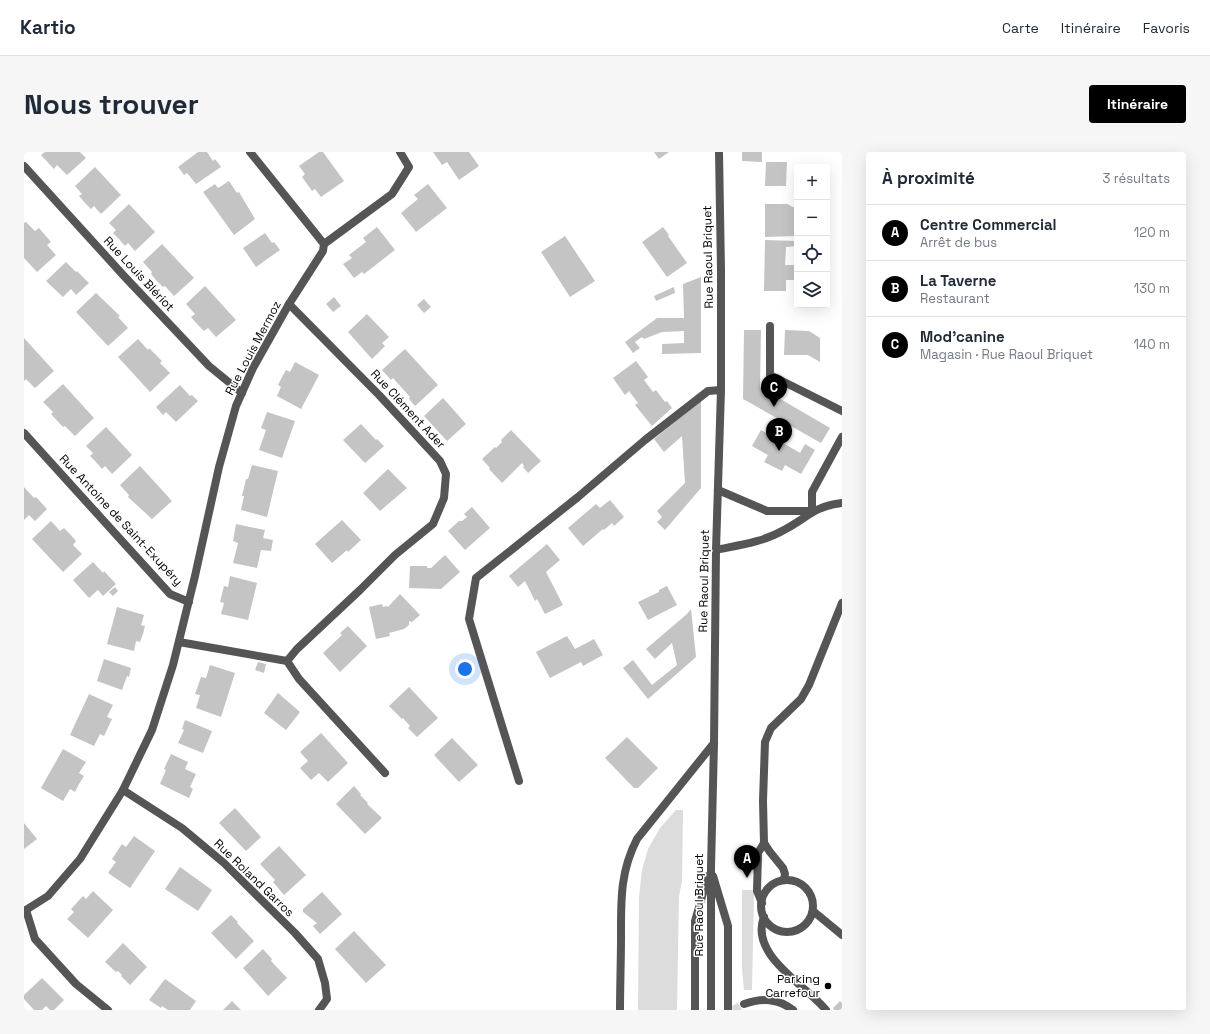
<!DOCTYPE html>
<html lang="fr">
<meta charset="utf-8">
<style>
:root{--surface:#fff;--page:#f6f6f7;--text:#1f2937;--muted:#747a83;--line:#e0e1e3;--accent:#000}
body{margin:0;font-family:"Space Grotesk",sans-serif;background:var(--page);color:var(--text)}
.controls{position:absolute;right:12px;top:12px;display:grid;overflow:hidden;border-radius:4px;box-shadow:0 4px 16px #0002}
.controls button{width:36px;height:36px;display:grid;place-items:center;padding:0;border:0;border-bottom:1px solid var(--line);background:var(--surface);color:var(--text);font:20px sans-serif}
.you{position:absolute;left:441px;top:517px;width:14px;height:14px;margin:-10px;border:3px solid #fff;border-radius:50%;background:#1a73e8;box-shadow:0 0 0 6px #1a73e833}
.badge{display:grid;place-items:center;width:26px;height:26px;border-radius:50%;background:var(--accent);color:#fff;font-size:13px;font-weight:700}
.pin{position:absolute;translate:-50% -33px;filter:drop-shadow(0 1px 2px #0008)}
.pin::after{content:'';position:absolute;top:21px;width:14px;height:12px;background:inherit;clip-path:polygon(0 0,100% 0,50% 100%)}
.list{margin:0;padding:0;list-style:none}
h2{display:flex;justify-content:space-between;align-items:center;height:52px;margin:0;padding:0 16px;font-size:17px}
h2 small{font-size:13px;font-weight:400;color:var(--muted)}
.list li{display:grid;grid-template-columns:26px 1fr auto;gap:12px;align-items:center;box-sizing:border-box;height:56px;padding:0 16px;border-top:1px solid var(--line)}
.list b{display:block;font-size:15px;white-space:nowrap}
.list p{margin:0;font-size:13px;white-space:nowrap;color:var(--muted)}
.list em{font-size:13px;font-style:normal;color:var(--muted)}
.icon{flex:none;width:22px;height:22px;fill:none;stroke:currentColor;stroke-width:2;stroke-linecap:round;stroke-linejoin:round}
.map{position:relative;flex:none;width:818px;height:858px;overflow:hidden;border-radius:4px}
header{display:flex;align-items:center;gap:24px;box-sizing:border-box;height:56px;padding:0 20px;background:var(--surface);border-bottom:1px solid var(--line)}
header strong{font-size:19px}
nav{display:flex;gap:22px;margin-inline-start:auto;font-size:14px}
.intro{display:flex;align-items:center;justify-content:space-between;box-sizing:border-box;height:96px;padding:0 24px}
h1{margin:0;font-size:28px}
.button{padding:10px 18px;border-radius:4px;background:var(--accent);color:#fff;font-size:14px;font-weight:700}
main{display:flex;gap:24px;padding:0 24px}
aside{flex:1;background:var(--surface);border-radius:4px;box-shadow:0 4px 16px #0002}
.map>svg:first-child{display:block}
.green{fill:#dcdcdc}
.building{fill:#c4c4c4}
.lines{fill:none;stroke-linecap:round;stroke-linejoin:round}
.tertiary-tunnel{stroke:#d9d9d9;stroke-width:8;stroke-dasharray:8 4;stroke-linecap:butt}
.service{stroke:#555;stroke-width:8}
.minor{stroke:#555;stroke-width:8}
.tertiary{stroke:#555;stroke-width:8}
.poi-dot{fill:#000;stroke:#fff;stroke-width:1.5}
.labels{text-anchor:middle;stroke-width:3;stroke-linejoin:round;paint-order:stroke}
.street-label{font-size:12px;fill:#000;stroke:#fff}
.poi-label{font-size:12px;fill:#000;stroke:#fff;text-anchor:end}
</style>
<header>
<strong>Kartio</strong>
<nav><a>Carte</a><a>Itinéraire</a><a>Favoris</a></nav>
</header>
<div class="intro"><h1>Nous trouver</h1><a class="button">Itinéraire</a></div>
<main>
<div class="map">
<svg width="818" height="858" viewBox="0 0 818 858">
<rect width="100%" height="100%" fill="#fff"/>
<g class="green">
<path d="M652,658H659L658,729L655,744L653,858H614L615,745L618,718L624,697L636,676Z"/>
<path d="M718,738H730L728,838H720L718,817Z"/>
</g>
<g class="building">
<path d="M21,0H56L62,6L43,23L33,13L30,17L17,3Z"/>
<path d="M174,0H183L189,9L191,7L197,15L172,32L163,21L160,23L154,15Z"/>
<path d="M295,0H299L320,29L297,45L291,37L288,39L278,25L281,22L275,14Z"/>
<path d="M409,0H445L455,14L435,28L423,10L418,13Z"/>
<path d="M630,0H645L635,7Z"/>
<path d="M718,0H738V10L718,9Z"/>
<path d="M742,10H763L762,34H741Z"/>
<path d="M71,15L97,43L77,62L70,54L67,57L61,51L55,44L58,42L51,34Z"/>
<path d="M205,29L213,41L215,40L231,67L210,83L179,40L191,32L194,36Z"/>
<path d="M404,32L423,56L392,80L377,61L394,47L390,43Z"/>
<path d="M105,52L131,80L111,99L104,91L101,94L95,87L89,81L92,78L85,71Z"/>
<path d="M741,52H763L773,57V84L741,85Z"/>
<path d="M2,70L11,79L15,76L27,90L23,93L32,103L13,120L0,106V71Z"/>
<path d="M353,75L371,98L340,122L338,120L330,126L319,112L328,106L325,103L342,90L339,86Z"/>
<path d="M639,75L645,83L644,84L663,111L643,125L618,90Z"/>
<path d="M241,81L248,91L250,90L256,98L232,115L219,96Z"/>
<path d="M541,84L571,129L546,145L517,100Z"/>
<path d="M741,88L773,89V94L762,95L761,113H773V128H762V139H740Z"/>
<path d="M138,92L170,126L150,144L141,134L139,135L133,129L127,122L128,120L119,110Z"/>
<path d="M42,110L52,120L53,119L65,131L52,143L47,137L39,145L22,129Z"/>
<path d="M677,125V201L638,202V192L660,191V179L638,180L620,187L618,185L611,190L616,196L609,201L601,190L633,166H660L659,132Z"/>
<path d="M181,134L212,168L192,185L184,176L180,179L173,172L167,165L171,162L162,152Z"/>
<path d="M650,135L651,141L632,149L630,144Z"/>
<path d="M72,141L96,164L94,165L104,176L84,194L52,160Z"/>
<path d="M310,145L317,154L309,160L302,152Z"/>
<path d="M400,147L407,155L400,161L393,153Z"/>
<path d="M343,162L365,185L358,191L361,194L348,207L324,180Z"/>
<path d="M720,178H737L736,235L806,276L797,291L719,247Z"/>
<path d="M761,178L785,179L796,186V210L784,203H760Z"/>
<path d="M0,186L30,219L11,236L2,227L0,229Z"/>
<path d="M114,187L124,198L125,196L138,209L136,211L146,221L126,240L94,205Z"/>
<path d="M381,197L414,233L391,254L385,247L386,245L369,226L367,228L358,218Z"/>
<path d="M612,209L624,225L620,228L629,240L632,238L641,250L643,249L648,256L628,274L611,253L614,251L605,239L601,243L589,226Z"/>
<path d="M271,210L295,223L277,257L253,244L257,235L254,233L258,225L262,218L266,220Z"/>
<path d="M39,232L70,266L51,284L41,274L39,275L27,262L29,260L19,250Z"/>
<path d="M156,233L166,244L168,243L174,249L152,270L142,260L139,263L132,255Z"/>
<path d="M419,246L442,272L423,289L400,264Z"/>
<path d="M677,248V336L641,378L633,370L638,365L633,359L661,331L658,284L640,300L630,287Z"/>
<path d="M243,260L271,269L258,306L235,298L242,278L237,276Z"/>
<path d="M337,272L352,288L353,287L360,294L341,311L319,288Z"/>
<path d="M82,275L108,303L88,322L81,314L78,317L72,310L66,304L69,301L62,294Z"/>
<path d="M487,278L517,309L504,321L499,315L500,314L498,311L478,331L465,317L466,316L458,307L471,295L472,296L478,290L477,288Z"/>
<path d="M737,278L776,301L781,292L791,298L777,322L761,313L758,319L740,310L744,303L728,294Z"/>
<path d="M228,313L254,319L243,365L217,358L220,344H218L222,327H224Z"/>
<path d="M116,314L148,349L128,367L104,345L105,343L96,333Z"/>
<path d="M364,317L383,336L356,359L339,341Z"/>
<path d="M0,335L10,346L12,345L23,357L11,369L5,363L0,368Z"/>
<path d="M586,348L600,365L590,374L588,371L580,378L579,377L559,394L544,376L572,352L576,356Z"/>
<path d="M448,355L466,376L441,398L424,379L435,369H438L443,365L440,362Z"/>
<path d="M318,368L337,388L324,400L323,398L308,411L291,392Z"/>
<path d="M27,369L36,379L40,376L46,382L52,389L49,393L58,402L39,420L8,387Z"/>
<path d="M212,372L241,378L239,386L249,388L247,399L237,398L233,416L209,411L214,391L209,389Z"/>
<path d="M523,392L536,408L522,420L539,453L521,462L513,447L511,449L501,429L494,435L485,424Z"/>
<path d="M421,403L436,420L417,437L385,436L386,414H403V416H407Z"/>
<path d="M69,410L79,421L80,419L92,432L79,444L74,438L65,446L49,428Z"/>
<path d="M206,424L233,431L224,468L197,462L200,451L196,450L200,434L204,435Z"/>
<path d="M643,434L653,453L624,468L614,450L635,440V438Z"/>
<path d="M91,435L94,439L89,444L85,440Z"/>
<path d="M376,442L396,463L388,470L385,469V473L380,477L365,481L366,484L352,487L345,455L358,452L359,455L363,454L364,455Z"/>
<path d="M93,455L120,463L117,473L121,474L119,482L116,490L112,489L110,499L83,492Z"/>
<path d="M667,457L672,505L624,547L599,516L609,508L628,533L653,513L648,491L631,507L622,497L663,462Z"/>
<path d="M324,474L343,494L316,520L299,501L318,483L316,481Z"/>
<path d="M543,484L551,497L570,487L579,503L559,514L557,510L526,526L512,500Z"/>
<path d="M80,507L107,516L105,525L103,524L98,538L73,529Z"/>
<path d="M234,510L242,512L240,521L231,518Z"/>
<path d="M186,513L211,521L197,565L172,556L176,543L171,542L177,525L182,526Z"/>
<path d="M385,535L414,566L393,585L384,576L386,574L379,566L378,567L365,554Z"/>
<path d="M254,541L276,560L262,578L240,561Z"/>
<path d="M65,542L89,553L83,565L88,567L80,584L76,582L70,594L46,583Z"/>
<path d="M161,568L188,579L179,601L154,591L160,578L158,577Z"/>
<path d="M297,581L324,611L304,630L295,621L287,628L276,616L284,609L276,600Z"/>
<path d="M603,585L634,616L614,636H610L581,606Z"/>
<path d="M428,586L454,613L435,630L410,603Z"/>
<path d="M39,597L62,610L55,621L60,624L55,632L51,640L46,637L39,649L17,636Z"/>
<path d="M147,602L164,610L161,617L172,622L166,635L169,637L165,646L136,632L142,618L140,617Z"/>
<path d="M330,634L337,642L336,643L344,651L343,652L358,666L341,682L312,652Z"/>
<path d="M211,656L237,685L222,699L195,671Z"/>
<path d="M0,671L13,687L0,697Z"/>
<path d="M110,684L131,699L106,736L84,721L92,710L88,707L98,692L102,695Z"/>
<path d="M255,694L282,723L260,743L249,730L251,728L236,712Z"/>
<path d="M156,715L188,738L174,759L141,737Z"/>
<path d="M69,739L89,758L64,786L43,767L50,760L47,757L59,744L62,747Z"/>
<path d="M298,740L318,762L296,782L289,774L293,771L279,760V757Z"/>
<path d="M207,763L214,770L213,771L230,789L212,807L187,781Z"/>
<path d="M330,779L362,813L342,831L311,797Z"/>
<path d="M99,791L123,815L106,833L97,824L98,823L94,819L92,820L81,810Z"/>
<path d="M239,797L248,807L247,809L263,826L244,844L219,816Z"/>
<path d="M18,826L40,848L30,858H26L22,854L18,858H10L0,847V843Z"/>
<path d="M141,827L172,849L166,858H144L138,854L137,856L125,848Z"/>
<path d="M208,849L217,858H199Z"/>
<path d="M816,849L818,851V858H810L809,856Z"/>
</g>
<g class="lines">
<path class="tertiary-tunnel" d="M709,858L720,852"/>
<g class="service">
<path d="M746,174V223L818,259"/>
<path d="M694,338L743,359H788"/>
<path d="M788,359V340L818,285"/>
<path d="M692,398C716,393 739,390 760,378C783,366 790,354 818,351"/>
<path d="M495,629L445,467L452,426L554,345L621,288L684,239L697,238"/>
<path d="M760,728L761,722L759,716L746,700L740,691L739,649L741,590L747,576L777,547L785,533L818,451"/>
<path d="M738,751L733,739L734,701L740,691"/>
</g>
<g class="minor">
<path d="M226,0L300,92"/>
<path d="M0,14L100,124L185,214L218,241"/>
<path d="M0,281L146,442L165,450"/>
<path d="M155,490L263,509L275,527L361,621"/>
<path d="M263,509L273,497L336,438L371,403L409,372L420,346L422,322L416,309L355,243L265,152"/>
<path d="M99,638L158,676L200,711L271,781L294,807L301,831L303,847L295,858"/>
<circle cx="763" cy="754" r="26"/>
<path d="M2,758L24,744L56,707L99,638L128,578L149,513L171,424L195,315L212,254L229,216L265,152L299,99L300,92L368,42L385,15L376,0"/>
<path d="M2,758L11,787L52,832L84,858"/>
<path d="M789,759L818,783"/>
<path d="M740,765C725,803 782,833 802,858"/>
<path d="M596,858C596,834 597,809 597,785C597,748 596,720 613,687L690,591"/>
</g>
<g class="tertiary">
<path d="M689,724L704,774V858"/>
<path d="M720,852C738,846 753,846 769,858"/>
<path d="M671,858V769L684,724"/>
<path d="M687,858V716L690,591L692,398L697,238V118L695,0"/>
</g>
</g>
<circle class="poi-dot" cx="804" cy="834" r="4"/>
<g class="labels">
<g class="street-label">
<text transform="translate(684 105) rotate(-91)" y="4">Rue Raoul Briquet</text>
<text transform="translate(115 122) rotate(47)" y="4">Rue Louis Blériot</text>
<text transform="translate(229 196) rotate(-62)" y="4">Rue Louis Mermoz</text>
<text transform="translate(384 257) rotate(47)" y="4">Rue Clément Ader</text>
<text transform="translate(97 368) rotate(47)" y="4">Rue Antoine de Saint-Exupéry</text>
<text transform="translate(680 429) rotate(-89)" y="4">Rue Raoul Briquet</text>
<text transform="translate(230 726) rotate(44)" y="4">Rue Roland Garros</text>
<text transform="translate(675 753) rotate(-90)" y="4">Rue Raoul Briquet</text>
</g>
<g class="poi-label">
<text x="796" y="831">Parking<tspan x="796" dy="14">Carrefour</tspan></text>
</g>
</g>
</svg>
<div class="controls">
<button>+</button>
<button>−</button>
<button><svg class="icon" aria-label="locate" viewBox="0 0 24 24"><circle cx="12" cy="12" r="6"/><path d="M12 2v4M12 18v4M2 12h4M18 12h4"/></svg></button>
<button><svg class="icon" aria-label="layers" viewBox="0 0 24 24"><path d="M12 4l9 5-9 5-9-5zM3 14l9 5 9-5"/></svg></button>
</div>
<div class="you"></div>
<div class="pin badge" style="left:723px;top:726px">A</div>
<div class="pin badge" style="left:755px;top:299px">B</div>
<div class="pin badge" style="left:750px;top:255px">C</div>
</div>
<aside>
<h2>À proximité<small>3 résultats</small></h2>
<ul class="list">
<li><span class="badge">A</span><div><b>Centre Commercial</b><p>Arrêt de bus</p></div><em>120 m</em></li>
<li><span class="badge">B</span><div><b>La Taverne</b><p>Restaurant</p></div><em>130 m</em></li>
<li><span class="badge">C</span><div><b>Mod'canine</b><p>Magasin · Rue Raoul Briquet</p></div><em>140 m</em></li>
</ul>
</aside>
</main>
